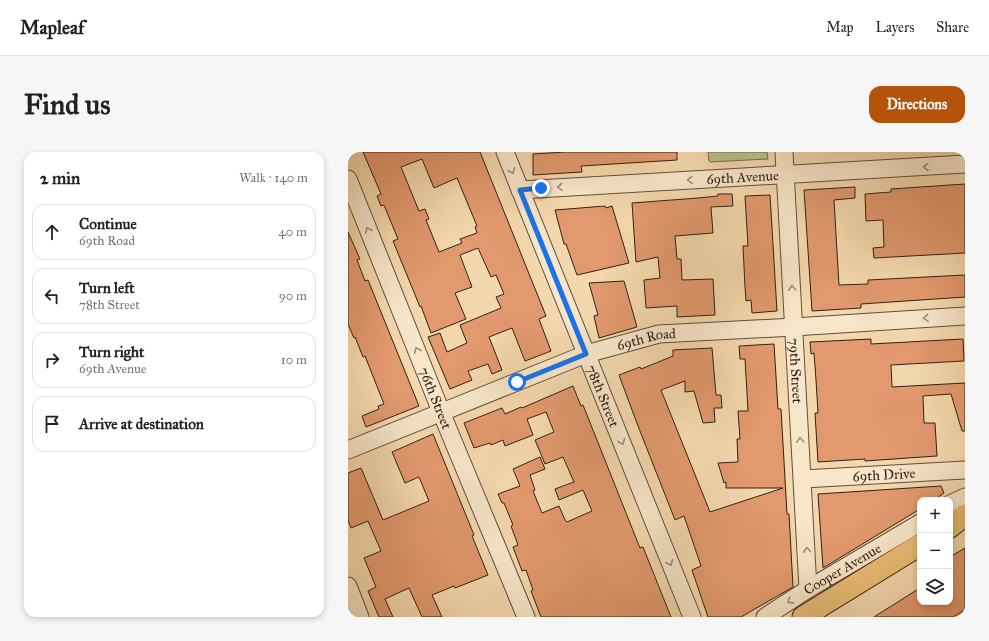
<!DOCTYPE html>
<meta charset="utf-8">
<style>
:root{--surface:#fff;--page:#f6f6f6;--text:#222;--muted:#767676;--line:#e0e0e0;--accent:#b45309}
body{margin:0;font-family:"IM FELL Great Primer",serif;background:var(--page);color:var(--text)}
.controls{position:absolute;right:12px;bottom:12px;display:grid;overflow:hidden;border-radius:8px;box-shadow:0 2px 6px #0003}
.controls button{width:36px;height:36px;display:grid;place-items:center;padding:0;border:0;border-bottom:1px solid var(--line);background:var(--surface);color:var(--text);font:20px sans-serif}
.stop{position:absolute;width:12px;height:12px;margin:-9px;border:3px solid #1a73e8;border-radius:50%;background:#fff}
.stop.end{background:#1a73e8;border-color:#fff;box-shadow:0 1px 4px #0008}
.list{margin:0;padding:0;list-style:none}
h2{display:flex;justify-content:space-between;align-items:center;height:52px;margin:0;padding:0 16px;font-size:17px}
h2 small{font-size:13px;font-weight:400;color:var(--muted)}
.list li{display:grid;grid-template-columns:26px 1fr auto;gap:12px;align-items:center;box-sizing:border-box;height:56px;margin:0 8px 8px;padding:0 8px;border:1px solid var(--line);border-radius:12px}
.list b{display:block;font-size:15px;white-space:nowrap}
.list p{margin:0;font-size:13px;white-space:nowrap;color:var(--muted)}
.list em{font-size:13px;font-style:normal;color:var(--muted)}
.icon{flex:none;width:22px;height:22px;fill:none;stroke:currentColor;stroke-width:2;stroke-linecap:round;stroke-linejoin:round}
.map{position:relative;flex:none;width:617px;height:465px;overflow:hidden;border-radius:12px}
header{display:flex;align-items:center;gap:24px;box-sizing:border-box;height:56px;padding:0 20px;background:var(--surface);border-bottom:1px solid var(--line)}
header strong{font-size:19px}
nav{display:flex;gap:22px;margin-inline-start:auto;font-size:14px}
.intro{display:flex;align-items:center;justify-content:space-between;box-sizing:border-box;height:96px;padding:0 24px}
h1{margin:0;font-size:28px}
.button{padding:10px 18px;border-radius:12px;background:var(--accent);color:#fff;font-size:14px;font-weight:700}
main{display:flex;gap:24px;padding:0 24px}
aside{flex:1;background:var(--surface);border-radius:12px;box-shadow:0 2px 6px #0003}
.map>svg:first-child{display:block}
.green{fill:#b9bf8b;stroke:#757052}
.building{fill:#e2996d;stroke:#312018;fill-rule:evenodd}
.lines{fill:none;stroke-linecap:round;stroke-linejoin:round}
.minor-casing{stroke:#624e3d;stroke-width:19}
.major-casing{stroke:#312018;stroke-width:23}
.minor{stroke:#f8e6ca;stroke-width:17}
.major{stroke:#eabc76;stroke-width:21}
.oneway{stroke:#9e8d7a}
.route{stroke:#1a73e8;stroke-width:5}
.labels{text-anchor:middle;stroke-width:3;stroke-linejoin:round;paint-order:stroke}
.street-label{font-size:14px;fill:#312018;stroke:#f8e6ca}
</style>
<header>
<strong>Mapleaf</strong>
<nav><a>Map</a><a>Layers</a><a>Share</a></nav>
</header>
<div class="intro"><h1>Find us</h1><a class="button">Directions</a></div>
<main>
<aside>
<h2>2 min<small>Walk · 140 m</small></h2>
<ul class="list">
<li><svg class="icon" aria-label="ahead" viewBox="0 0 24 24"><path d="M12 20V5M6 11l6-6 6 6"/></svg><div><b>Continue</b><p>69th Road</p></div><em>40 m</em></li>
<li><svg class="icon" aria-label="left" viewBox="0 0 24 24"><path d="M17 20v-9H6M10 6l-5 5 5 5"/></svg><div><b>Turn left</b><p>78th Street</p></div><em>90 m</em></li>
<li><svg class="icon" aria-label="right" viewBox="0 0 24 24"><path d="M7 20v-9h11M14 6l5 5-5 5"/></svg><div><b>Turn right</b><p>69th Avenue</p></div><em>10 m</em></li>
<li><svg class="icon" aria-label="arrive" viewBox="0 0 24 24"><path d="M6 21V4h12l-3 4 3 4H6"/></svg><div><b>Arrive at destination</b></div></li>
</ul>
</aside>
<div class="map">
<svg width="617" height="465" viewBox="0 0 617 465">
<rect width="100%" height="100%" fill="#f4d8ad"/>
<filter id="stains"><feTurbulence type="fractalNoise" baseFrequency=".005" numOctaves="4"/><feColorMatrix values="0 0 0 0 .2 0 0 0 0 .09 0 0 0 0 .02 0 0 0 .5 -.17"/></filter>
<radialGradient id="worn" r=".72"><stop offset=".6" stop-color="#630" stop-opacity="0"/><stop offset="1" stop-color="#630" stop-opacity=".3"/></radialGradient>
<path class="green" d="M360,0H419L420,7L362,10V9H361Z"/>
<g class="building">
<path d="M15,0H132L198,164L191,167L203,199L177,209L164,176L141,185L154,218L144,222L140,212L120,219L124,228L102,237L80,185L92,181L99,200L119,191L112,173L153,156L148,145L156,142L148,123L143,125L130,96L112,103L124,135L107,141L118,167L83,181L73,154L72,155L45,89L50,87L36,53L33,54L29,44L33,42ZM74,7L86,36L109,26L129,74L127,75L129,81L112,87L114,91L91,100L78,68L81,67L77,57L71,59L53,15Z"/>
<path d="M217,0H329V8L233,14L234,20L185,23V2Z"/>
<path d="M617,32V101L526,106L525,96L536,95L535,68L518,69L517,42L543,40V37Z"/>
<path d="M507,35V46L486,48L491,133L520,132V128L617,123V145L513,152V156L464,159L456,38Z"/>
<path d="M370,42H384L385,54L363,55L365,81L327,84L329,107H333L334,128L365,127L367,163L329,165V154L298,156L296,128L312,126L310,105L288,110L284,51L350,46L370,44Z"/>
<path d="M422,43L429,159L404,161L403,148L398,149L397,135L395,94H400L397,44Z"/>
<path d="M257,54L258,56L264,54L281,111L229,123L218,92H216L207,58Z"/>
<path d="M0,80L12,107L9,108L17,129L20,128L71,254L18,275L14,264L31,257L30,254L36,252L17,204L15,205L7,185L6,186L0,172Z"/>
<path d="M276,129L289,175L251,186L246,164L250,163L241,131Z"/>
<path d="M523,187V192L615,187L616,209L543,213L544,235L617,231V279H614L603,242L575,244L576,271H587L589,304L517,309V307L470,310L467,261H470L468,228L466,201L463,202L462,190Z"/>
<path d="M426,192L430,257H433L439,362H441L445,435L393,465H360L344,418L353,414L336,364L327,368L290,274L271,223L292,215L293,217L325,204V198L364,196L368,243H373L374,256H366L367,270L355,271L346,239L337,240V229L313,238L362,360L435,336H378V330L376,331L370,311L390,310L389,287H392L390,259H400L397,207H392L391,194Z"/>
<path d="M225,234L233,254L235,253L286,381L292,396L295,395L323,465H193L183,439L185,438L178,418L174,419L165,395L170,393L163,374L165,373L156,351H154L150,342L172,334L165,317L192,305L197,317L182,323L187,338L185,339L194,361L211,354L217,368L219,370L244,359L235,338L211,348L207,337L226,330L215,305L197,312L187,288L206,280L198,260L179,267L185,283L157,294L155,288L143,293L142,291L126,296L116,271L154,256L157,262L173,255L174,256Z"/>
<path d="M85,282L126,383L124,384L140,423L107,436L106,434L84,443L94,465H74L61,436L37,447L45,465H31L20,439L28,435L16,406L33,399L20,369L3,376L0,368V321L13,316L35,368L81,349L71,325L57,331L44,300Z"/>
<path d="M593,334L596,341L586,348H572V357L475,416L470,342Z"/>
<path d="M617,396V458L605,465H526L572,436V450H602V405Z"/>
</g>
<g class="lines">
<g class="minor-casing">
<g id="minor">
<path id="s1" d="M157,0L344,465"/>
<path id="s2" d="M436,0L460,437"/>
<path id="s3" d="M0,27L98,272L178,465"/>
<path id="s4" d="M172,38L617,12"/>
<path id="s5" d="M0,298L238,202L311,182L446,175L617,164"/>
<path id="s6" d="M455,327L617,318"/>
<path d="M602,352L617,345"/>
<path d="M0,434L12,465"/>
<path id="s7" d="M417,465L460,437L572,371"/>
</g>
</g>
<g class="major-casing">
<g id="major">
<path d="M602,375L617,363"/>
<path d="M455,465L572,393"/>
</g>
</g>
<use href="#minor" class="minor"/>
<use href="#major" class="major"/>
</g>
<defs><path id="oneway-chevron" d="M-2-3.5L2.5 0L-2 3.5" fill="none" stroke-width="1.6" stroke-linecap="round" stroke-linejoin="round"/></defs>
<g class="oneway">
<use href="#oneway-chevron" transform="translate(578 15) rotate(177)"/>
<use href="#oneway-chevron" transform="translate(164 19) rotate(68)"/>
<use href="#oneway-chevron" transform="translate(342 28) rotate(177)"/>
<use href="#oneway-chevron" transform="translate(212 35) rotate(177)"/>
<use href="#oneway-chevron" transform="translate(20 78) rotate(-112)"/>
<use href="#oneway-chevron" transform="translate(444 136) rotate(-93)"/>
<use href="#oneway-chevron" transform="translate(578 166) rotate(176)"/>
<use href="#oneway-chevron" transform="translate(69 198) rotate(-112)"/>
<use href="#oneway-chevron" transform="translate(452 288) rotate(-93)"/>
<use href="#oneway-chevron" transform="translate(274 290) rotate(68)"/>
<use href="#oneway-chevron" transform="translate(459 398) rotate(-93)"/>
<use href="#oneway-chevron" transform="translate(322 411) rotate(68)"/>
<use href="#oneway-chevron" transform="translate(442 449) rotate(147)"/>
</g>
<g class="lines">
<path class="route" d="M169,230L238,202L172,38L193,36"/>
</g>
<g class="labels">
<g class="street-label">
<text dy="5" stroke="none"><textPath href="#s4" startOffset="223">69th Avenue</textPath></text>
<text dy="5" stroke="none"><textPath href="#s5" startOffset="319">69th Road</textPath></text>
<text dy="5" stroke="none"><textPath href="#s2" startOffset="219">79th Street</textPath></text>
<text dy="5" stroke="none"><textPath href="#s1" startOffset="263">78th Street</textPath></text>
<text dy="5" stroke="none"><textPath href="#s3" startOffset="236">76th Street</textPath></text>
<text dy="5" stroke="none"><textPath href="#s6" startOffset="81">69th Drive</textPath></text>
<text dy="5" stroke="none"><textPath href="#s7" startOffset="91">Cooper Avenue</textPath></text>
</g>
</g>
<rect width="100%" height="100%" filter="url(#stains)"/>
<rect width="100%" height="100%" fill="url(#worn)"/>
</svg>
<div class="controls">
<button>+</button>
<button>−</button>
<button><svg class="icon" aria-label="layers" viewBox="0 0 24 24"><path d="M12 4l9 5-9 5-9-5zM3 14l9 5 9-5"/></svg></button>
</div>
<div class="stop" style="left:169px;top:230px"></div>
<div class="stop end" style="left:193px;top:36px"></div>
</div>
</main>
